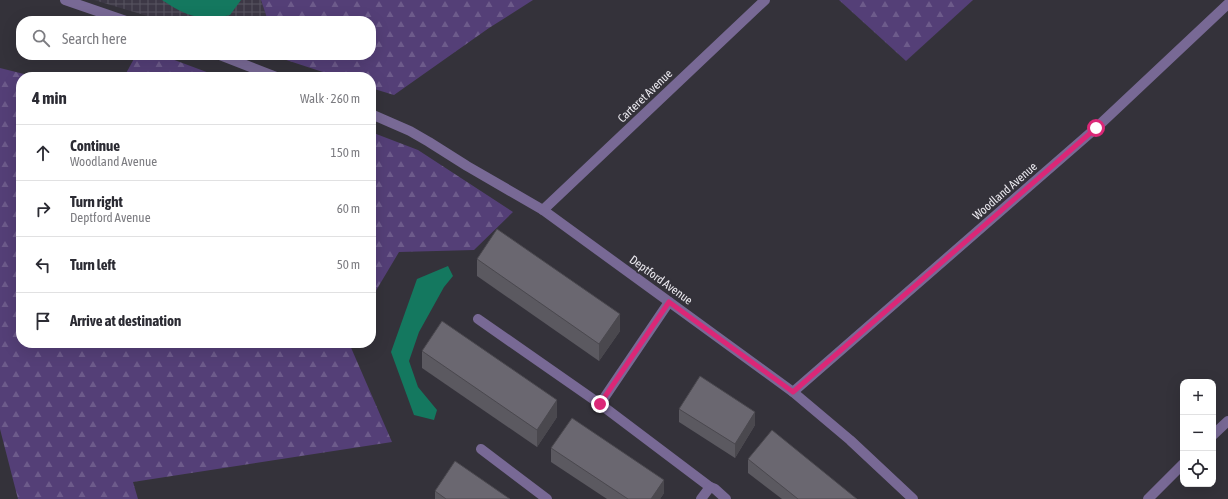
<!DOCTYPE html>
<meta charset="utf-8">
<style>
:root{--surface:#fff;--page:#f7f7f7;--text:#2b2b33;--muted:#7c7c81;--line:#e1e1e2}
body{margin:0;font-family:"Asap Condensed",sans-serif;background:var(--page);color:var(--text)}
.controls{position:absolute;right:12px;bottom:12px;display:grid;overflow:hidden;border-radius:8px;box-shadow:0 4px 16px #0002}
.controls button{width:36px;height:36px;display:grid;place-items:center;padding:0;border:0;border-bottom:1px solid var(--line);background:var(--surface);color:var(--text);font:20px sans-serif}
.stop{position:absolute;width:12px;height:12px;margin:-9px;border:3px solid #db2777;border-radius:50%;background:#fff}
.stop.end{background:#db2777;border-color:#fff;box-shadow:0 1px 4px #0008}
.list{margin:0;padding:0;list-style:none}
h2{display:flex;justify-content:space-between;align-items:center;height:52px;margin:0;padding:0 16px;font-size:17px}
h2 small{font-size:13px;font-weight:400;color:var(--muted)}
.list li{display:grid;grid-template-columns:26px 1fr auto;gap:12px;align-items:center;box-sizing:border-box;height:56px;padding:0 16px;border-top:1px solid var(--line)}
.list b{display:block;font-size:15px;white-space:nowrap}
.list p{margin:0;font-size:13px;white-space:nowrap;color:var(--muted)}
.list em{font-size:13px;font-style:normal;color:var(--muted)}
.icon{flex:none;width:22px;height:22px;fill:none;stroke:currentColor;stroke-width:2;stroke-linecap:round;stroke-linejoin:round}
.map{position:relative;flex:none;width:1228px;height:499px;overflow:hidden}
.search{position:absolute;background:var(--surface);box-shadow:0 4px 16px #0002;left:16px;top:16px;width:360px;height:44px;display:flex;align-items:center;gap:10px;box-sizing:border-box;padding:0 14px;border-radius:16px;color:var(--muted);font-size:15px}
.panel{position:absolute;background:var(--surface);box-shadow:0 4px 16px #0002;left:16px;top:72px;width:360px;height:276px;border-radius:16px}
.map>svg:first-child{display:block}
.industrial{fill:url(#industrial-grid)}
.forest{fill:url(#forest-firs)}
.water{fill:#14785f}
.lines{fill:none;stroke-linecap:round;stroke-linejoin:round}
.minor{stroke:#786995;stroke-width:10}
.wall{fill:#5b5960}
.shaded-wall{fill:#4a484e}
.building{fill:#6a6770;stroke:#4a484e}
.route{stroke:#db2777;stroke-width:5}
.labels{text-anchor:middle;stroke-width:4;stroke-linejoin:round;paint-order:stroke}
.street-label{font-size:12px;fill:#eae8ee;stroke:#34323a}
</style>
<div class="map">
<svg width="1228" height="499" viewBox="0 0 1228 499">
<defs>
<pattern id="industrial-grid" width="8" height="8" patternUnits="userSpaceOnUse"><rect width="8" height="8" fill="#3d3846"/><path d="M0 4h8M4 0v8" fill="none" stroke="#595561"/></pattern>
<pattern id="forest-firs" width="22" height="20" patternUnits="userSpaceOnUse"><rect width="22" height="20" fill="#543f77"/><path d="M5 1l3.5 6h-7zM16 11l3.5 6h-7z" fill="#6d5b8b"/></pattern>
</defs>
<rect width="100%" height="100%" fill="#34323a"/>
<path class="industrial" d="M94,0H261L268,21H164Z"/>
<g class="forest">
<path d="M261,0H533L489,28L394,95L371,88V77H338L271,55H371V21H268Z"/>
<path d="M839,0H973L906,61Z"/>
<path d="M136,55H161L220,77H124Z"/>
<path d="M0,68L36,77H21V343H349L392,442L133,482L138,499H18L0,429Z"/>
<path d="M371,132L418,150L513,212L474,250L399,252L371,299Z"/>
</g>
<g class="water">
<path d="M162,0H241L230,15C201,22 186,16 162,0Z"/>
<path d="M448,266L453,276L444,287L419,332L409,361L418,387L437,410L434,420L414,415L391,352L417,279Z"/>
</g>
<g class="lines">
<g class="minor">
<path d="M65,0L126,21"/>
<path d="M220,55L276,77"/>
<path d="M371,114L410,131L429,142L467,166L543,210L793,392L850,440L913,499"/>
<path d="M543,210L765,0"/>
<path d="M478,319L600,404L669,302"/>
<path d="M793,392L1096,128L1228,4"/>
<path d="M600,404L710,487L715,489L726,499"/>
<path d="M1213,435L1228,421"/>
<path d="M481,449L547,499"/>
<path d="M701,499L710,487"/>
<path d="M1148,499L1183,464"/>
</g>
</g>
<g class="wall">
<path d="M477,259L620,331L599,361L477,276Z"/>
<path d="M422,351L557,417L537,447L422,368Z"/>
<path d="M679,409L755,425L735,458L679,422Z"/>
<path d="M551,448L664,493L660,499H607L551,462Z"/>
<path d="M748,459L857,499H782L748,473Z"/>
<path d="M435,491L510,499H435Z"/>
</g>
<g class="shaded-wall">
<path d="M620,314V331L599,361V344Z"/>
<path d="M557,400V417L537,447V430Z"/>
<path d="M755,412V425L735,458V444Z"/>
<path d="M664,480V493L660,499H651Z"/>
</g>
<g class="building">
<path d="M497,229L620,314L599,344L477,259Z"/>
<path d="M442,321L557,400L537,430L422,351Z"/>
<path d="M700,376L755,412L735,444L679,409Z"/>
<path d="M572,418L664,480L651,499H628L551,448Z"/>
<path d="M772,430L857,499H798L748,459Z"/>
<path d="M455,461L510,499H446L435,491Z"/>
</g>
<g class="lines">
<path class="route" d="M600,404L669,302L793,392L1096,128"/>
</g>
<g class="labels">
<g class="street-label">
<text transform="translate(645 96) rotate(-44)" y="4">Carteret Avenue</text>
<text transform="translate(1005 191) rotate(-41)" y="4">Woodland Avenue</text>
<text transform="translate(661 280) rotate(36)" y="4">Deptford Avenue</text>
</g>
</g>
</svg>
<div class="controls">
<button>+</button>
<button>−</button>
<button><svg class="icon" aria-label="locate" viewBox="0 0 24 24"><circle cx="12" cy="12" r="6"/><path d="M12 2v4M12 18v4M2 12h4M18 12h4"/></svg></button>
</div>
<div class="stop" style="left:1096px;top:128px"></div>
<div class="stop end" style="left:600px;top:404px"></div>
<div class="search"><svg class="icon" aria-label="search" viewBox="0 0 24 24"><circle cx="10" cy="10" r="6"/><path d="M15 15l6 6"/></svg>Search here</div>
<section class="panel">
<h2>4 min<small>Walk · 260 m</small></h2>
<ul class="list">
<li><svg class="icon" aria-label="ahead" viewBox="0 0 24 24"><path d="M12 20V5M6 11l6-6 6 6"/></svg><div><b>Continue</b><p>Woodland Avenue</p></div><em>150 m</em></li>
<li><svg class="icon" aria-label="right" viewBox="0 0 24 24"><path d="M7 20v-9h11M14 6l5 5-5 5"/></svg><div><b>Turn right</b><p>Deptford Avenue</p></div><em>60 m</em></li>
<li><svg class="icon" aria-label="left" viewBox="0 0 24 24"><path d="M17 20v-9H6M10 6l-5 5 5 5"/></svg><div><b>Turn left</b></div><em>50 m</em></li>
<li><svg class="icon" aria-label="arrive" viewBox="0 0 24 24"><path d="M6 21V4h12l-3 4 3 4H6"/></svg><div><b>Arrive at destination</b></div></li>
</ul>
</section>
</div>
